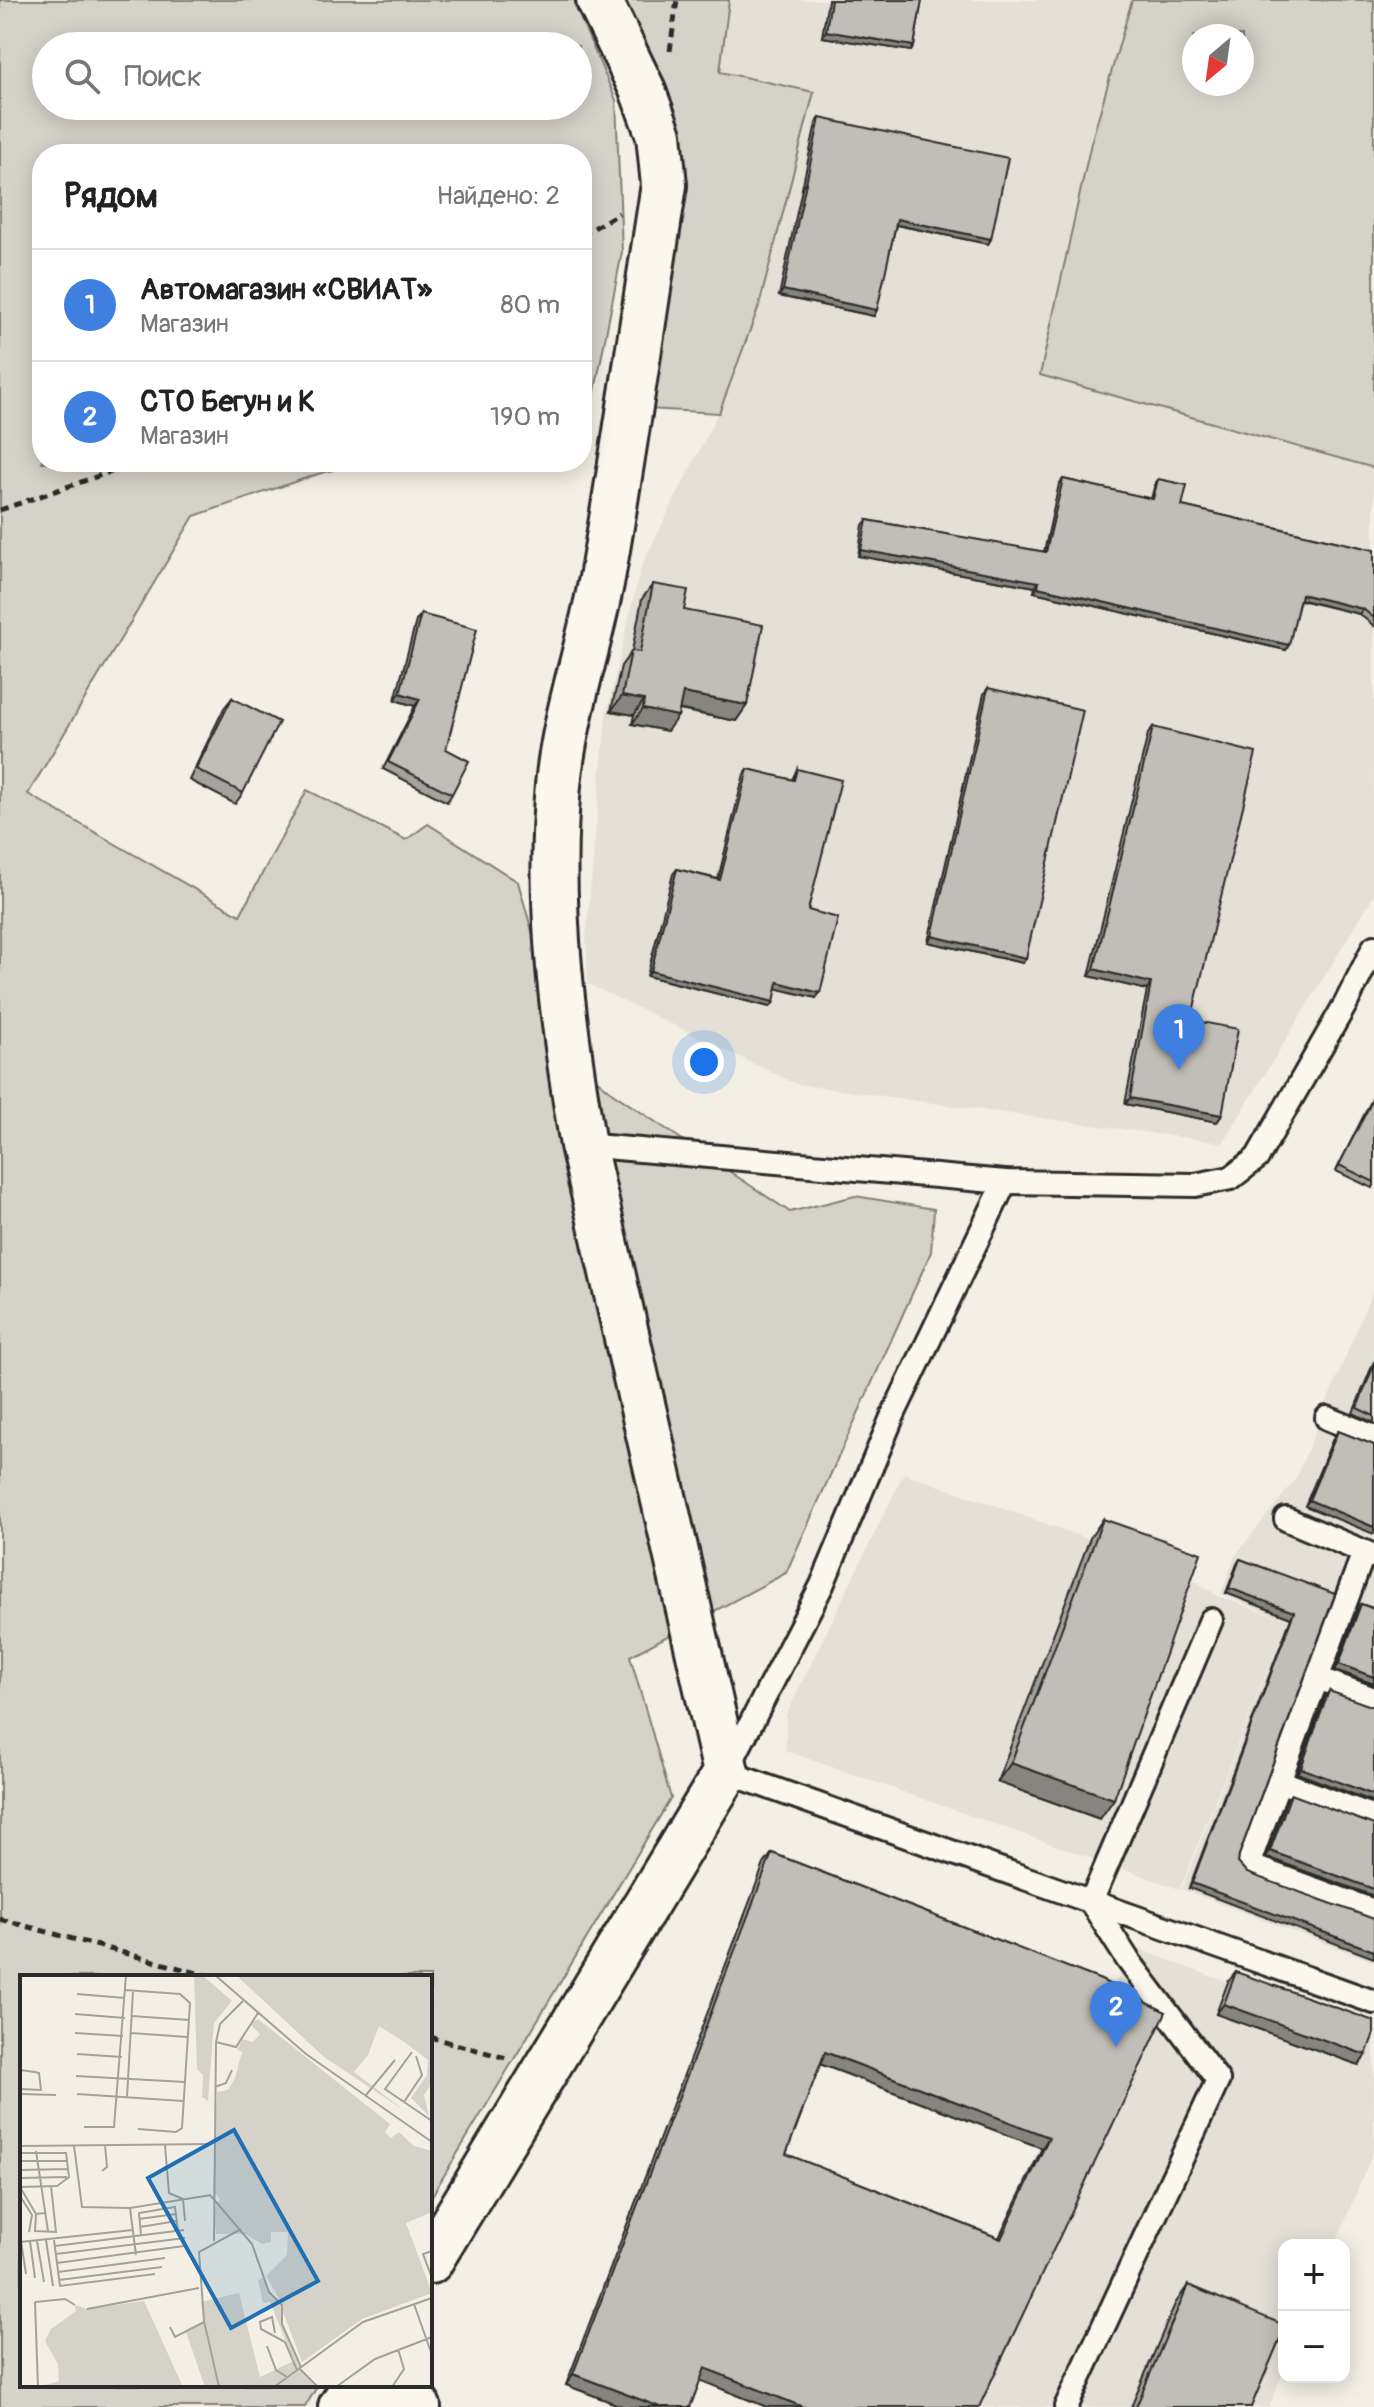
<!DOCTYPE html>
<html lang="ru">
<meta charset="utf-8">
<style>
:root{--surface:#fff;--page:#f6f6f6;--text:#222;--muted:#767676;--line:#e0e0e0;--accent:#0b8043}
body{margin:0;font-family:Pangolin,sans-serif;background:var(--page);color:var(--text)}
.controls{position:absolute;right:24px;bottom:24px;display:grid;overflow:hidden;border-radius:16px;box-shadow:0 4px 20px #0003}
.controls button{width:72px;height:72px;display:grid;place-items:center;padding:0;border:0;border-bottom:2px solid var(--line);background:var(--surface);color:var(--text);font:40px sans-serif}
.compass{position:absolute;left:1182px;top:24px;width:72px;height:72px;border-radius:50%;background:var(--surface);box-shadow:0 4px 20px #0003;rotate:209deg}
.you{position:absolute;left:704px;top:1062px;width:28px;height:28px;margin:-20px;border:6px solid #fff;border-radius:50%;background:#1a73e8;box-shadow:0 0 0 12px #1a73e833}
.badge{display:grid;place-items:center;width:52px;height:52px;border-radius:50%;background:var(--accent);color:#fff;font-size:26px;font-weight:700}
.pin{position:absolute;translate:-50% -66px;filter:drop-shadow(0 2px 4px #0008)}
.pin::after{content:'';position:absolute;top:42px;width:28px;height:24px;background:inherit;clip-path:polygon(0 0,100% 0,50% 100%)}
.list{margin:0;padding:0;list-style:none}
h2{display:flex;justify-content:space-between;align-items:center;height:104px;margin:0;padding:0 32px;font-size:34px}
h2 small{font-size:26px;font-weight:400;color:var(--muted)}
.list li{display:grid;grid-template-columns:52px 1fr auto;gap:24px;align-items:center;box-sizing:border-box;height:112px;padding:0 32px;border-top:2px solid var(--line)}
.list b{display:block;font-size:30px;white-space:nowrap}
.list p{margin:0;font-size:26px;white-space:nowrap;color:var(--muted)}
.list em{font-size:26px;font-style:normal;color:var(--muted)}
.icon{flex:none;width:44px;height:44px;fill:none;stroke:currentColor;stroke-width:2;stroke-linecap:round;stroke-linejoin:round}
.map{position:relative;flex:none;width:1374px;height:2407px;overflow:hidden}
.search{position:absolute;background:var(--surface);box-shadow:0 4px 20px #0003;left:32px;top:32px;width:560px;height:88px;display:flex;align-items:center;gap:20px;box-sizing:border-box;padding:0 28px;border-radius:44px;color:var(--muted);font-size:30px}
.panel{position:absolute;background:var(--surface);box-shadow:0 4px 20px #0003;left:32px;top:144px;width:560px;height:328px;border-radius:32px}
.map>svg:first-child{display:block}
.built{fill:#e4e0d6}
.green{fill:#d5d2c9;stroke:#807e7a;stroke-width:2;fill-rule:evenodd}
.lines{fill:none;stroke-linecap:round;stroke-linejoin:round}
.service-casing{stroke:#2b2b2b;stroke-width:28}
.minor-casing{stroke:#2b2b2b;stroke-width:50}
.path{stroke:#2b2b2b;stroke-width:5;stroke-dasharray:8 6;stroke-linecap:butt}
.service{stroke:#fbf7ec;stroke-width:22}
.minor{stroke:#fbf7ec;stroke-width:44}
.wall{fill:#a5a39d;stroke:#2b2b2b;stroke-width:2;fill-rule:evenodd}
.shaded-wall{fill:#86857f;stroke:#2b2b2b;stroke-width:2}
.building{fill:#c0beb6;stroke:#2b2b2b;stroke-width:2;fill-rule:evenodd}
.inset-road{fill:none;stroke:#a3a19a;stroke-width:2}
.view{fill:#1f6fb2;fill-opacity:0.15;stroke:#1f6fb2;stroke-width:4}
.inset-edge{fill:none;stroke:#2b2b2b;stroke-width:4}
</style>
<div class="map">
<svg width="1374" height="2407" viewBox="0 0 1374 2407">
<rect width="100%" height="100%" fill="#f3efe4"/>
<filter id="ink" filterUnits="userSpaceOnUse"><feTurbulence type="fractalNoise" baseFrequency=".0125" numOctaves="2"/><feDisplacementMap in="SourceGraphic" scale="16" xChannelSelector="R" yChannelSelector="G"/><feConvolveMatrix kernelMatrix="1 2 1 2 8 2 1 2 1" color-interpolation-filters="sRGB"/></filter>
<g filter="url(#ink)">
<g class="built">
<path d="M729,0H1132L1091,143L1040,375L1374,468V895L1223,1143L796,1084L588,984L586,938L606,715L641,567L718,413L759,306L813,92L720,72Z"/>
<path d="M1374,1287V1962L1182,1889L1287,1620L1180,1889L786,1751V1715L904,1473L1183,1573L1218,1596L1281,1619L1221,1594L1235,1556L1295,1480Z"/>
<path d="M1133,1947L1374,2037V2150L1335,2245H1284V2370L1269,2407H918Z"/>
</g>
<g class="green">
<path d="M0,0H575V6L616,100L622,252L593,401L582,404V154H42V462H363L318,474L194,516L28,794L240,915L307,790L406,840L428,824L518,882L567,1054L614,1094L790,1212L855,1196L934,1209L931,1252L786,1573L630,1656L671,1798L430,2199V1977H22V2385H318L305,2407H0ZM46,46H578V106H46Z"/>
<path d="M599,0H729L720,72L814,92L759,306L719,413L629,408L664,185Z"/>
<path d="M1132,0H1374V468L1040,375L1091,143ZM1194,36H1242V84H1194Z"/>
</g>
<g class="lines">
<g class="service-casing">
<g id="service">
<path d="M583,1145L1005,1182L1195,1185L1231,1178L1257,1158L1346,1003L1374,947"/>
<path d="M1005,1182L893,1415L822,1585L726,1772L1374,2002"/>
<path d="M1327,1418L1374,1437"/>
<path d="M1286,1519L1374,1556"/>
<path d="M1364,1552L1248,1865L1374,1911"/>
<path d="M1317,1678L1374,1699"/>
<path d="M1279,1781L1374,1817"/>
<path d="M1066,2407L1218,2080L1128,1960L1091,1902L1211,1620"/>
</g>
</g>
<g class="minor-casing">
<g id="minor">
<path d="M430,2261L726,1772L583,1145C563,1026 547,906 558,785C565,711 592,640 604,567C626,440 644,312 664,185L659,135L642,89L599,0"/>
<path d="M378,2385L418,2407"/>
<path d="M341,2407L355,2385"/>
</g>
</g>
<g class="path">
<path d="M670,51L677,0"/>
<path d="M582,235L619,213"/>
<path d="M0,510L139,462"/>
<path d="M0,1919L212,1977"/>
<path d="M430,2037L506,2058"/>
</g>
<use href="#service" class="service"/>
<use href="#minor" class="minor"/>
</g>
<g class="wall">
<path d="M828,0H922L914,46L911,51L822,37Z"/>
<path d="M820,118L991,239L988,244L896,225L874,316L779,296L816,123Z"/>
<path d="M1063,479L1151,499L1155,484L1158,479L1182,506L1374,550V626L1359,614L1300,600L1286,650L1034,592L1035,587L858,556L863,525L867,520L1044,552L1059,484Z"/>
<path d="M653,584L684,610L747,705L736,721L679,710L667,731L632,724L634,715L611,711L621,666L632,651L642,599Z"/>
<path d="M421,614L446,749L452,794L447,802L383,769L415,706L395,700L416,621Z"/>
<path d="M988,688L1023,963L928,942L984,694Z"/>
<path d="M232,698L243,793L235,804L189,780L224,708Z"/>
<path d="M1153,727L1191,1020L1222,1115L1217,1122L1125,1104L1147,990L1089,976L1148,734Z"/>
<path d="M748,769L792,780L797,769L816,998L777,988L770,1007L647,976L673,874L677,869L718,879L744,774Z"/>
<path d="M1374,1095V1186L1372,1188L1336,1171Z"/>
<path d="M1374,1361V1423L1353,1413Z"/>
<path d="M1338,1431L1374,1445L1305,1506L1334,1436Z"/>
<path d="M1103,1519L1100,1819L997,1782L1090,1538Z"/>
<path d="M1240,1559L1335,1594L1239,1855L1238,1863L1247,1873L1189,1888L1291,1618L1226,1593L1237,1564Z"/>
<path d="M1361,1604L1373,1608L1374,1606V1684L1335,1670L1358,1610Z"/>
<path d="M1329,1691L1374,1802L1297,1773L1326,1696Z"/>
<path d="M1291,1794L1374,1896L1266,1857L1287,1799Z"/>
<path d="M772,1853L1101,1980L979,2407H767L700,2380L690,2407H624L566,2385L764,1864ZM820,2064L1042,2148L999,2238L786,2154Z"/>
<path d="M1236,1972L1359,2065L1216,2014L1228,1982Z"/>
<path d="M1188,2285L1251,2407H1131L1175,2304Z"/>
</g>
<g class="shaded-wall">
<path d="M826,31L914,46L911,51L822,37Z"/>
<path d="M897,219L991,239L988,244L893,224Z"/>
<path d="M783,290L877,310L874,316L779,296Z"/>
<path d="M861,550L1039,582L1035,587L858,556Z"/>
<path d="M1038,587L1289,645L1286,650L1034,592Z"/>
<path d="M1301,594L1363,609L1359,614L1298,599Z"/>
<path d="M400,693L420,699L415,706L395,700Z"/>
<path d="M683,693L747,705L736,721L672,708Z"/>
<path d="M622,696L644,700L634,715L611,711Z"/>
<path d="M643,709L678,716L667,731L632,724Z"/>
<path d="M932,936L1026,958L1023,963L928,942Z"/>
<path d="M1094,969L1151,983L1147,990L1089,976Z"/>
<path d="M651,971L774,1002L770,1007L647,976Z"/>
<path d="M778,982L820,993L816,998L775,988Z"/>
<path d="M1130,1098L1222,1115L1217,1122L1125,1104Z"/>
<path d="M1309,1500L1374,1527V1534L1305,1506Z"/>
<path d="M1229,1588L1294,1612L1291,1618L1226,1593Z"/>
<path d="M1339,1664L1374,1677V1684L1335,1670Z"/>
<path d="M1011,1763L1114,1799L1100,1819L997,1782Z"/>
<path d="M1301,1768L1374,1795V1802L1297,1773Z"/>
<path d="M1270,1851L1374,1889V1896L1266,1857Z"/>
<path d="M1192,1883L1374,1951V1958L1189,1888Z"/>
<path d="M1224,2004L1366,2055L1359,2065L1216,2014Z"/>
<path d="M825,2052L1049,2137L1042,2148L817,2063Z"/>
<path d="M705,2368L803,2407H767L697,2379Z"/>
<path d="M573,2374L660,2407H624L566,2385Z"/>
</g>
<g class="building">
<path d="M831,0H922L914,46L826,31Z"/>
<path d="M820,118L1008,158L991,239L897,219L877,310L783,290Z"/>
<path d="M1063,479L1153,499L1158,479L1187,485L1182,506L1374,550V618L1363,609L1301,594L1289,645L1038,587L1039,582L861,550L867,520L1046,552Z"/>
<path d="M653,584L688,590L684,610L763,625L747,705L683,693L678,716L643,709L644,700L622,696L631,651L640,652Z"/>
<path d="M421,614L477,629L446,749L469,761L452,794L388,762L420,699L400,693Z"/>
<path d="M988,688L1083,710L1026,958L932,936Z"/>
<path d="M232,698L279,722L243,793L196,769Z"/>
<path d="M1153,727L1256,753L1191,1020L1238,1029L1222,1115L1130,1098L1151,983L1094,969Z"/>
<path d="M748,769L794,780L797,769L841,780L808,910L838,918L820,993L778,982L774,1002L651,971L677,869L720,880Z"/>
<path d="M1374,1097V1182L1339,1165Z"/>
<path d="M1374,1365V1416L1357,1408Z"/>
<path d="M1338,1431L1374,1445V1527L1309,1500Z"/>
<path d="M1103,1519L1201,1553L1114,1799L1011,1763Z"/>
<path d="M1240,1559L1335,1594L1239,1855L1238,1863L1247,1873L1374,1919V1951L1192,1883L1294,1612L1229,1588Z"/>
<path d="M1361,1604L1374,1609V1677L1339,1664Z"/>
<path d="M1329,1691L1374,1707V1795L1301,1768Z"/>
<path d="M1291,1794L1374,1825V1889L1270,1851Z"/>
<path d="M772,1853L1101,1980L1166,2012L979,2407H803L705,2368L690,2407H660L573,2374ZM825,2052L1049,2137L1001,2239L786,2154Z"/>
<path d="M1236,1972L1374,2021V2033L1366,2055L1224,2004Z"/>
<path d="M1188,2285L1284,2325V2329L1251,2407H1136Z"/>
</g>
</g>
<g transform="translate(20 1975)">
<rect width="412" height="412" fill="#f3efe4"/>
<path d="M174,0H182L212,26L194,48L188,126L182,122L183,100L177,94ZM216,0H412V108L404,120L409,141L391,123L407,100L408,85L383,66L359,51L348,80L334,97L385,136L304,82ZM238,44L370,149L365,157L371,163L379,157L394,171L412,176V237L386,248L412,318L342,344L282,387L263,337L262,349L281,392L260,408L280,394L296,412H185L166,357L184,347L181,327L219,318L240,402L274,386L250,327L243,328L238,305L244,302L250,317L264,332L246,301L267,280L268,257H251V267L242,269L225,259H196L194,234L200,224L193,216L197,117L208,115L215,103L222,77L217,75L222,64L233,67L240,59L230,49ZM124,326L163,412H18L39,406L38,389L25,366L31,354L56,336L55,330L67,334Z" fill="#d5d2c9"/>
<path class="inset-road" d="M195,0L286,79L412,167M105,15L160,19L170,28L162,153L156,157L118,154M57,19L105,23M55,39L105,43M112,41L169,45M55,58L103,61M111,58L167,62M196,67L216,72L238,38M392,77L365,114L412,146M57,79L102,82M0,95L15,97L19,98L21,115L1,114V95M56,101L165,107M195,112L206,108L212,95M0,119L36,120M57,119L163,126M346,120L375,85M107,122L113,16M384,127L402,100L396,81M64,152H94L106,0M145,170L149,218L163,224L165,246M0,171L192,169M54,171L62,232L110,233L191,220M16,176L28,256M0,178H46L49,202L37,211L0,212M0,186H47M0,195L48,194M82,196L87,192L85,170M0,203L47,202M0,212L16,239L25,238M0,221L12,240L9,257M191,221L232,269L249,317L262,330V349L281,392M110,233L116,280M16,239L15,256L36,257L31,211M119,244L156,239M120,252L157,246M121,260L119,238L155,232L158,256M26,265L33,311M34,265L40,311L135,299M1,266L6,299M10,266L15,303M17,266L24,307M194,266L196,67L200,49L223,26M0,267L113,255M35,271L164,255M412,276L403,279L412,303M36,279L165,263M37,288L164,271M38,297L145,283M39,305L142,292M15,327L18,412M15,327L45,324L55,330M394,329L412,380M67,334L179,313M150,352L155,362L184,347M255,358L252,342L240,347L241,354L265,367L277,395M247,371L256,395L267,402M279,393L298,412M199,412L184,346L179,277L221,254M254,412L343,347L412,323M316,412L355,384L412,362M372,412L384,394L378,374"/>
<path class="view" d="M214,155L298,306L211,353L128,203Z"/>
<rect width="412" height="412" class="inset-edge"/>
</g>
</svg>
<div class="controls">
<button>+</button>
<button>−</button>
</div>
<svg class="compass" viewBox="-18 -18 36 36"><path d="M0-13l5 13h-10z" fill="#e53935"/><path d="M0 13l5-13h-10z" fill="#767676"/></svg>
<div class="you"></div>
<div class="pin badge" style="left:1179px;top:1070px;background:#3f7fe0">1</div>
<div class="pin badge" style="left:1116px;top:2047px;background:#3f7fe0">2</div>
<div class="search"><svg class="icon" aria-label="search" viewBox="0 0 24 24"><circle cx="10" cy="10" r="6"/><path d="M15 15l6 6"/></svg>Поиск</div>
<section class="panel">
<h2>Рядом<small>Найдено: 2</small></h2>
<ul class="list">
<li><span class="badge" style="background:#3f7fe0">1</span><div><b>Автомагазин «СВИАТ»</b><p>Магазин</p></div><em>80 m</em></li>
<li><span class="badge" style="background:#3f7fe0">2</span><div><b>СТО Бегун и К</b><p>Магазин</p></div><em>190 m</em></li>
</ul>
</section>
</div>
